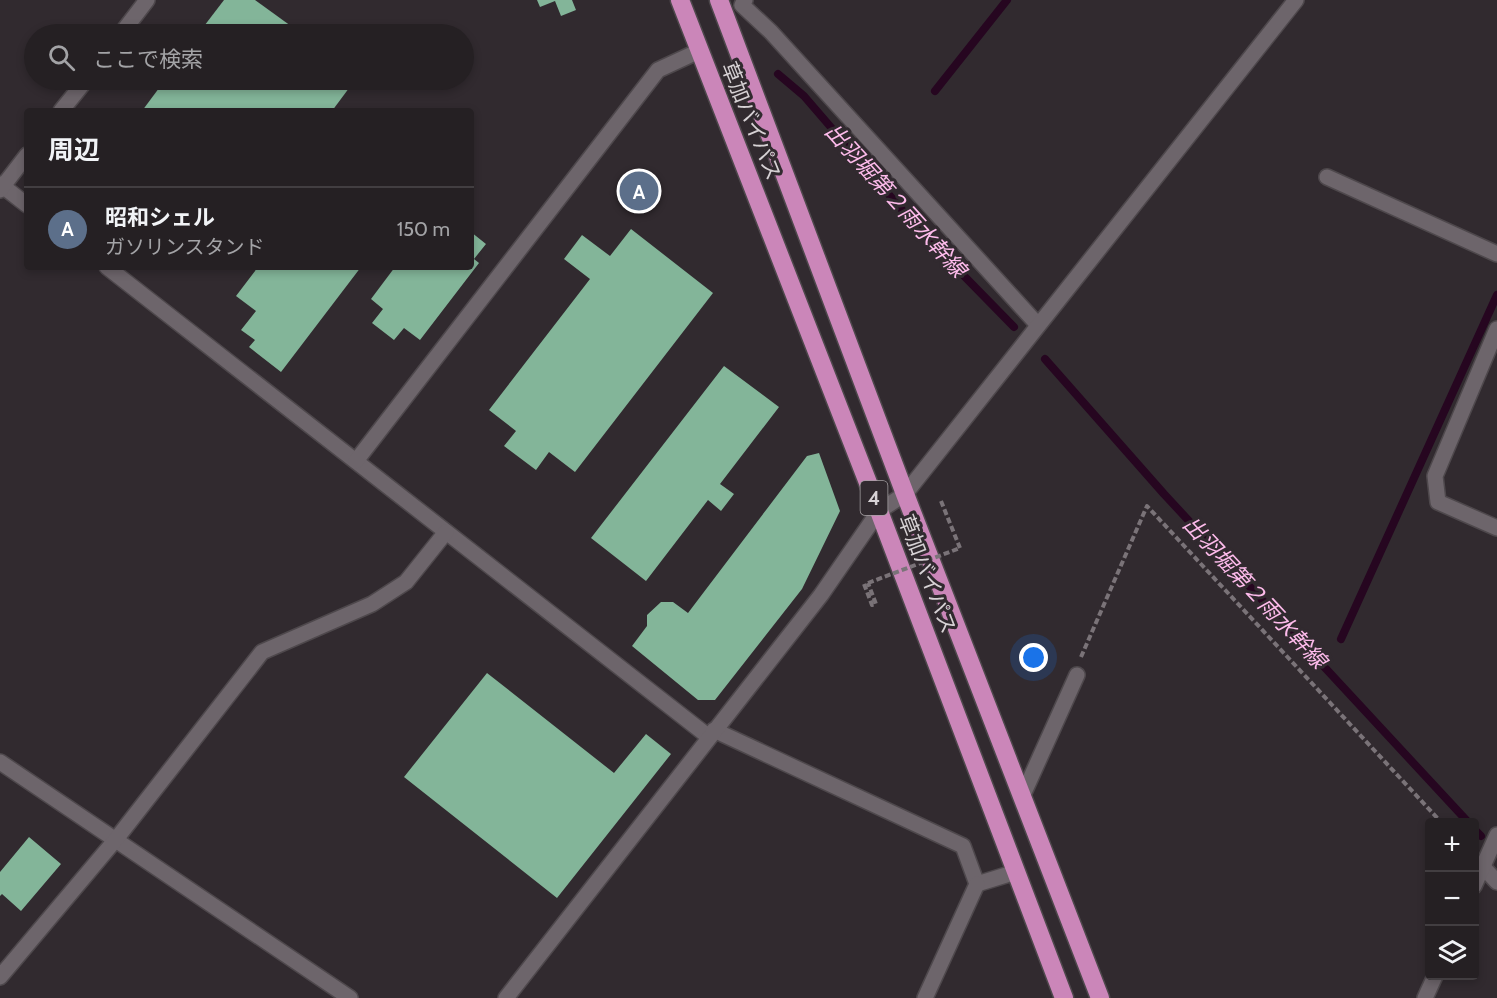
<!DOCTYPE html>
<html lang="ja">
<meta charset="utf-8">
<style>
:root{--surface:#252023;--page:#2d282b;--text:#f1f3f6;--muted:#a3a3a6;--line:#423e41;--accent:#ea580c}
body{margin:0;font-family:Cabin,"Noto Sans JP",sans-serif;background:var(--page);color:var(--text)}
.controls{position:absolute;right:18px;bottom:18px;display:grid;overflow:hidden;border-radius:6px;box-shadow:0 3px 9px #0003}
.controls button{width:54px;height:54px;display:grid;place-items:center;padding:0;border:0;border-bottom:2px solid var(--line);background:var(--surface);color:var(--text);font:30px sans-serif}
.you{position:absolute;left:1034px;top:658px;width:21px;height:21px;margin:-15px;border:4px solid #fff;border-radius:50%;background:#1a73e8;box-shadow:0 0 0 9px #1a73e833}
.badge{display:grid;place-items:center;width:39px;height:39px;border-radius:50%;background:var(--accent);color:#fff;font-size:20px;font-weight:700}
.pin{position:absolute;translate:-50% -50%;border:3px solid #fff;box-shadow:0 2px 6px #0006}
.list{margin:0;padding:0;list-style:none}
h2{display:flex;justify-content:space-between;align-items:center;height:78px;margin:0;padding:0 24px;font-size:26px}
h2 small{font-size:20px;font-weight:400;color:var(--muted)}
.list li{display:grid;grid-template-columns:39px 1fr auto;gap:18px;align-items:center;box-sizing:border-box;height:84px;padding:0 24px;border-top:2px solid var(--line)}
.list b{display:block;font-size:22px;white-space:nowrap}
.list p{margin:0;font-size:20px;white-space:nowrap;color:var(--muted)}
.list em{font-size:20px;font-style:normal;color:var(--muted)}
.icon{flex:none;width:33px;height:33px;fill:none;stroke:currentColor;stroke-width:2;stroke-linecap:round;stroke-linejoin:round}
.map{position:relative;flex:none;width:1497px;height:998px;overflow:hidden}
.search{position:absolute;background:var(--surface);box-shadow:0 3px 9px #0003;left:24px;top:24px;width:450px;height:66px;display:flex;align-items:center;gap:15px;box-sizing:border-box;padding:0 21px;border-radius:33px;color:var(--muted);font-size:22px}
.panel{position:absolute;background:var(--surface);box-shadow:0 3px 9px #0003;left:24px;top:108px;width:450px;height:162px;border-radius:6px}
.map>svg:first-child{display:block}
.lines{fill:none;stroke-linecap:round;stroke-linejoin:round}
.stream{stroke:#260620;stroke-width:8}
.building{fill:#83b599}
.street-casing{stroke:#4e484c;stroke-width:18}
.secondary-casing{stroke:#4e484c;stroke-width:18}
.highway-casing{stroke:#4e484c;stroke-width:21}
.path{stroke:#7a7378;stroke-width:4;stroke-dasharray:6 3;stroke-linecap:butt}
.street{stroke:#6d656b;stroke-width:15}
.secondary{stroke:#6d656b;stroke-width:15}
.highway{stroke:#cb86b9;stroke-width:18}
.path-bridge{stroke:#7a7378;stroke-width:4;stroke-dasharray:6 3;stroke-linecap:butt}
.labels{text-anchor:middle;stroke-width:6;stroke-linejoin:round;paint-order:stroke}
.shield{fill:#312a2f;stroke:#a5a0a3;stroke-width:1.5}
.shield-label{font-size:20px;font-weight:bold;fill:#d7d2d5}
.street-label{font-size:21px;fill:#d7d2d5;stroke:#312a2f}
.water-label{font-size:22px;font-style:italic;fill:#fdbbeb;stroke:#312a2f}
</style>
<div class="map">
<svg width="1497" height="998" viewBox="0 0 1497 998">
<rect width="100%" height="100%" fill="#312a2f"/>
<g class="lines">
<g class="stream">
<path d="M778,74L804,96L922,233L1014,327"/>
<path d="M935,91L1007,0"/>
<path d="M1045,359L1164,494L1468,822"/>
<path d="M1341,639L1497,295"/>
<path d="M1474,829L1481,836"/>
</g>
</g>
<g class="building">
<path d="M224,0H255L302,34H198Z"/>
<path d="M537,0H572L576,10L561,16L555,1L540,7Z"/>
<path d="M165,80H355L332,111H142Z"/>
<path d="M631,229L713,293L575,472L549,452L536,470L504,446L516,431L489,410L590,279L564,259L582,235L610,256Z"/>
<path d="M471,232L486,244L474,259L479,263L420,340L404,328L394,340L372,323L383,309L371,299L395,267H471Z"/>
<path d="M258,267H361L281,372L249,347L255,340L241,330L256,311L236,296Z"/>
<path d="M724,366L779,407L720,484L734,494L721,511L708,500L646,581L591,538Z"/>
<path d="M819,453L840,511L802,589L715,700H698L632,646L647,626V615L661,602H673L688,613L807,456Z"/>
<path d="M487,673L614,773L646,734L671,754L557,898L404,777Z"/>
<path d="M29,837L61,864L21,911L2,894L0,896V872Z"/>
</g>
<g class="lines">
<g class="street-casing">
<g id="street">
<path d="M745,0L742,5L771,32L1038,325"/>
<path d="M121,34L147,0"/>
<path d="M61,111L86,80"/>
<path d="M1327,177L1497,254"/>
<path d="M0,184L27,205"/>
<path d="M0,190L27,155"/>
<path d="M107,267L709,737"/>
<path d="M1497,329L1435,476L1438,502L1497,528"/>
<path d="M356,461L658,70L699,51"/>
<path d="M714,730L963,846L977,884L1016,872"/>
<path d="M0,762L350,998"/>
<path d="M1022,797L1077,675"/>
<path d="M1483,867L1497,882"/>
<path d="M1474,886L1497,835"/>
<path d="M0,977L117,838L262,652L372,604L406,582L446,532"/>
<path d="M925,998L977,884"/>
<path d="M1425,998L1435,976"/>
</g>
</g>
<g class="secondary-casing">
<path id="secondary" d="M506,998L821,595L879,511L905,494L1296,0"/>
</g>
<g class="highway-casing">
<g id="highway">
<path d="M680,0L879,511L1064,998"/>
<path d="M719,0L905,494L1100,998"/>
</g>
</g>
<g class="path">
<path d="M941,501L960,548"/>
<path d="M864,584L872,605L876,604L868,583"/>
<path d="M1081,657L1147,506L1441,822"/>
</g>
<use href="#street" class="street"/>
<use href="#secondary" class="secondary"/>
<use href="#highway" class="highway"/>
<path class="path-bridge" d="M868,583L960,548"/>
</g>
<g class="labels">
<rect class="shield" x="860.5" y="481" width="27" height="34" rx="4.5"/>
<g class="shield-label">
<text x="874" y="505">4</text>
</g>
<g class="street-label">
<text transform="translate(751 121) rotate(68)" y="7">草加バイパス</text>
<text transform="translate(927 574) rotate(69)" y="7">草加バイパス</text>
</g>
<g class="water-label">
<text transform="translate(896 200) rotate(48)" y="8">出羽堀第２雨水幹線</text>
<text transform="translate(1255 592) rotate(47)" y="8">出羽堀第２雨水幹線</text>
</g>
</g>
</svg>
<div class="controls">
<button>+</button>
<button>−</button>
<button><svg class="icon" aria-label="layers" viewBox="0 0 24 24"><path d="M12 4l9 5-9 5-9-5zM3 14l9 5 9-5"/></svg></button>
</div>
<div class="you"></div>
<div class="pin badge" style="left:639px;top:191px;background:#5c6f8a">A</div>
<div class="search"><svg class="icon" aria-label="search" viewBox="0 0 24 24"><circle cx="10" cy="10" r="6"/><path d="M15 15l6 6"/></svg>ここで検索</div>
<section class="panel">
<h2>周辺<small></small></h2>
<ul class="list">
<li><span class="badge" style="background:#5c6f8a">A</span><div><b>昭和シェル</b><p>ガソリンスタンド</p></div><em>150 m</em></li>
</ul>
</section>
</div>
